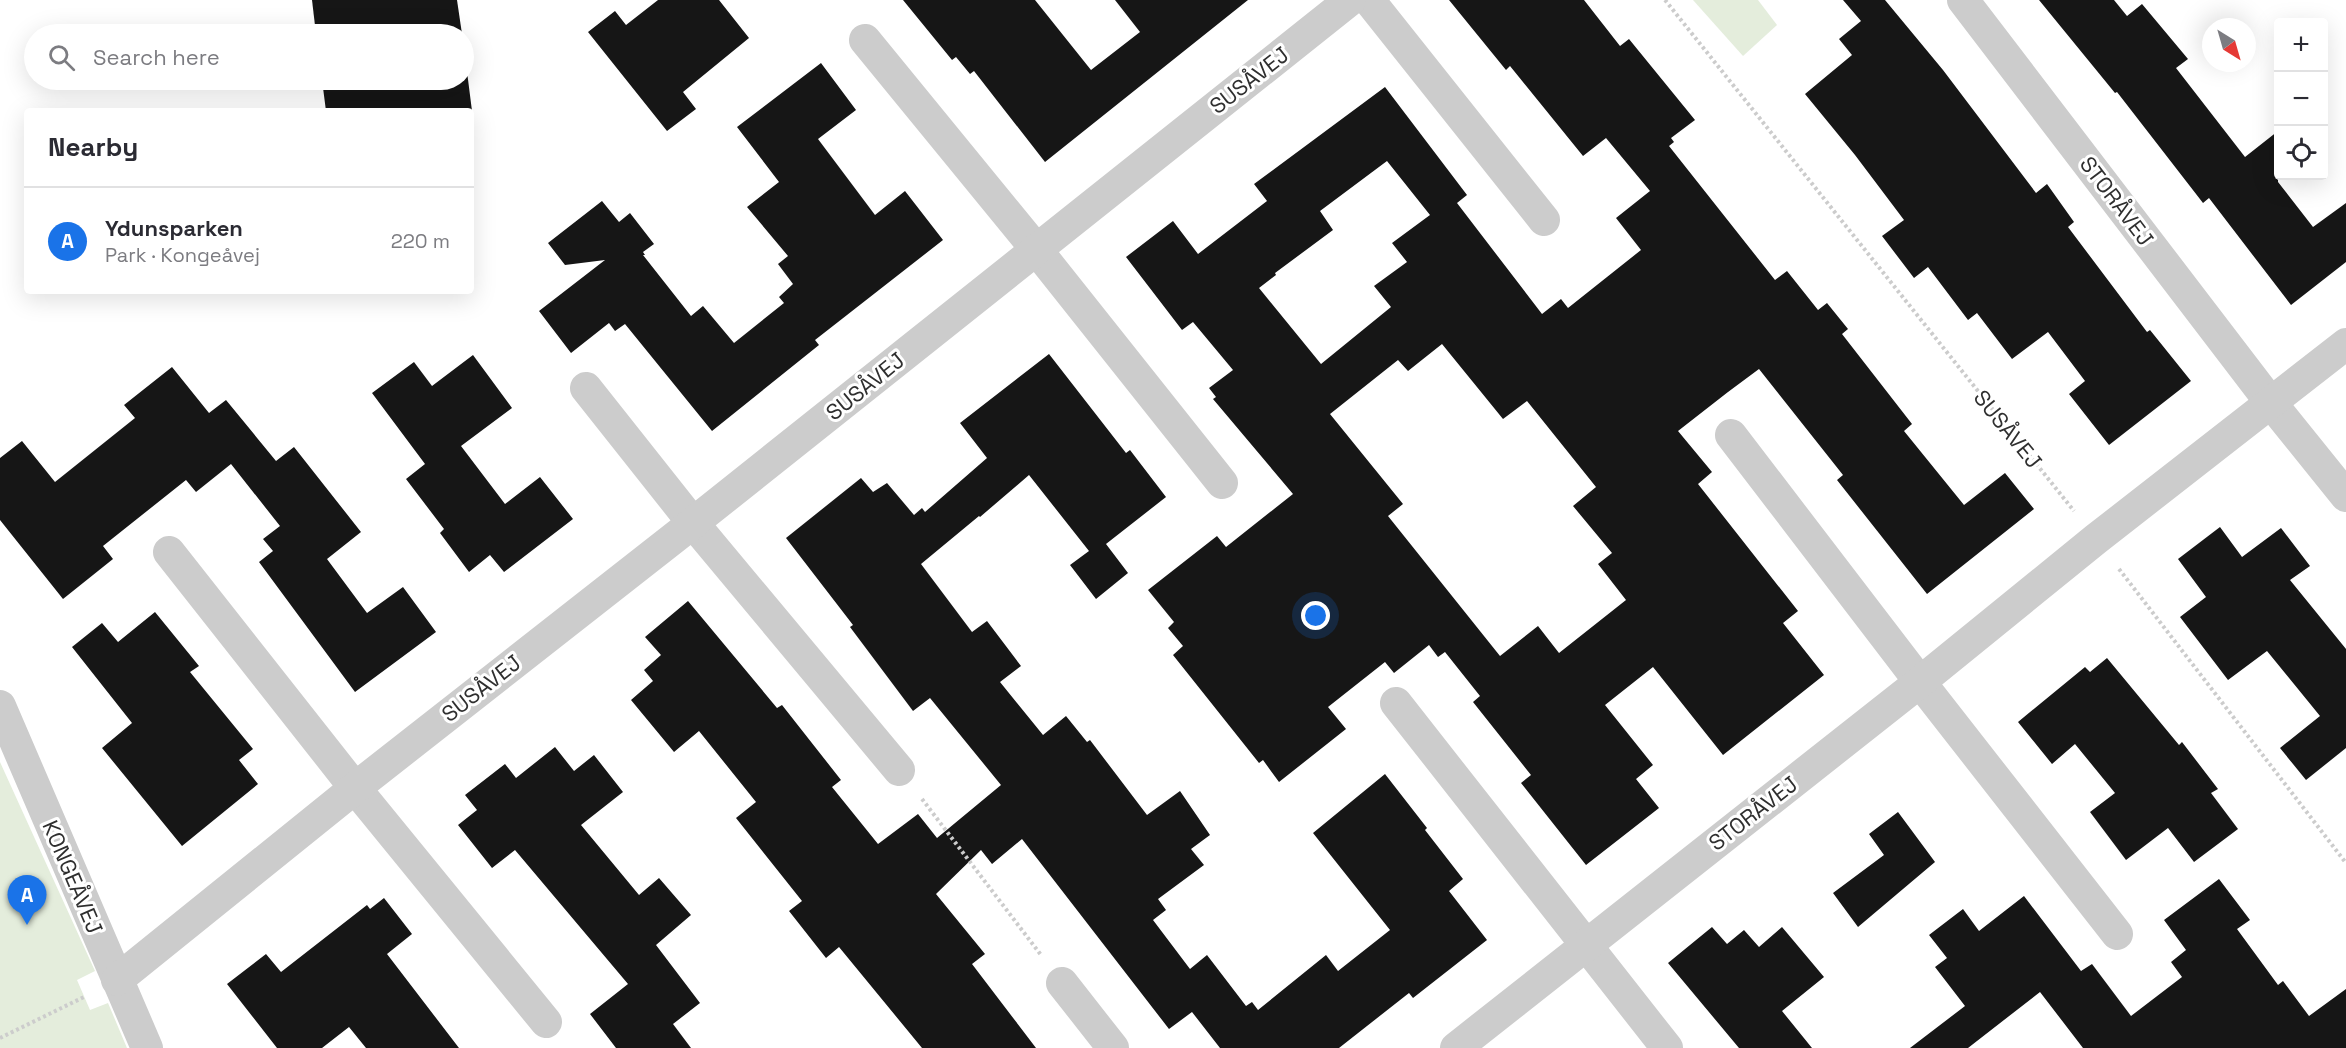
<!DOCTYPE html>
<meta charset="utf-8">
<style>
:root{--surface:#fff;--page:#f7f7f7;--text:#2b2b33;--muted:#7c7c81;--line:#e1e1e2;--accent:#1a73e8}
body{margin:0;font-family:"Space Grotesk",sans-serif;background:var(--page);color:var(--text)}
.controls{position:absolute;right:18px;top:18px;display:grid;overflow:hidden;border-radius:6px;box-shadow:0 6px 24px #0002}
.controls button{width:54px;height:54px;display:grid;place-items:center;padding:0;border:0;border-bottom:2px solid var(--line);background:var(--surface);color:var(--text);font:30px sans-serif}
.compass{position:absolute;left:2202px;top:18px;width:54px;height:54px;border-radius:50%;background:var(--surface);box-shadow:0 6px 24px #0002;rotate:143deg}
.you{position:absolute;left:1316px;top:616px;width:21px;height:21px;margin:-15px;border:4px solid #fff;border-radius:50%;background:#1a73e8;box-shadow:0 0 0 9px #1a73e833}
.badge{display:grid;place-items:center;width:39px;height:39px;border-radius:50%;background:var(--accent);color:#fff;font-size:20px;font-weight:700}
.pin{position:absolute;translate:-50% -50px;filter:drop-shadow(0 2px 3px #0008)}
.pin::after{content:'';position:absolute;top:32px;width:21px;height:18px;background:inherit;clip-path:polygon(0 0,100% 0,50% 100%)}
.list{margin:0;padding:0;list-style:none}
h2{display:flex;justify-content:space-between;align-items:center;height:78px;margin:0;padding:0 24px;font-size:26px}
h2 small{font-size:20px;font-weight:400;color:var(--muted)}
.list li{display:grid;grid-template-columns:39px 1fr auto;gap:18px;align-items:center;box-sizing:border-box;height:108px;padding:0 24px;border-top:2px solid var(--line)}
.list b{display:block;font-size:22px;white-space:nowrap}
.list p{margin:0;font-size:20px;white-space:nowrap;color:var(--muted)}
.list em{font-size:20px;font-style:normal;color:var(--muted)}
.icon{flex:none;width:33px;height:33px;fill:none;stroke:currentColor;stroke-width:2;stroke-linecap:round;stroke-linejoin:round}
.map{position:relative;flex:none;width:2346px;height:1048px;overflow:hidden}
.search{position:absolute;background:var(--surface);box-shadow:0 6px 24px #0002;left:24px;top:24px;width:450px;height:66px;display:flex;align-items:center;gap:15px;box-sizing:border-box;padding:0 21px;border-radius:33px;color:var(--muted);font-size:22px}
.panel{position:absolute;background:var(--surface);box-shadow:0 6px 24px #0002;left:24px;top:108px;width:450px;height:186px;border-radius:6px}
.map>svg:first-child{display:block}
.green{fill:#e4eddc}
.building{fill:#161616;fill-rule:evenodd}
.lines{fill:none;stroke-linecap:round;stroke-linejoin:round}
.path{stroke:#ccc;stroke-width:4;stroke-dasharray:3 3;stroke-linecap:butt}
.street{stroke:#ccc;stroke-width:32}
.labels{text-anchor:middle;stroke-width:6;stroke-linejoin:round;paint-order:stroke}
.street-label{font-size:22px;fill:#2f2f2f;stroke:#fff}
</style>
<div class="map">
<svg width="2346" height="1048" viewBox="0 0 2346 1048">
<rect width="100%" height="100%" fill="#fff"/>
<g class="green">
<path d="M1693,0H1758L1777,25L1743,56Z"/>
<path d="M0,762L95,971L77,980L90,1010L108,1003L127,1048H0Z"/>
</g>
<g class="building">
<path d="M312,0H457L462,34H316Z"/>
<path d="M658,0H719L749,38L683,92L696,109L667,131L588,32L615,11L626,25Z"/>
<path d="M903,0H1035L1091,70L1140,32L1115,0H1248L1045,162L974,71L970,74L956,57L952,60Z"/>
<path d="M1449,0H1584L1620,46L1629,39L1695,120L1671,138L1674,142L1669,146L1775,280L1787,271L1818,310L1827,303L1848,329L1842,334L1912,424L1904,431L1964,505L2005,473L2034,509L1927,594L1837,480L1843,475L1759,369L1728,392L1678,431L1712,472L1698,484L1798,611L1783,623L1824,675L1723,755L1653,667L1605,705L1653,765L1636,779L1659,808L1586,865L1521,783L1531,775L1473,702L1480,696L1445,652L1438,657L1429,645L1394,673L1385,662L1328,707L1346,729L1279,782L1263,760L1259,763L1173,655L1183,646L1168,628L1174,622L1148,590L1217,536L1226,547L1293,494L1213,399L1216,397L1209,388L1233,370L1193,322L1182,330L1126,257L1173,221L1198,254L1267,201L1254,184L1385,87L1467,195L1457,203L1542,314L1561,299L1568,308L1641,250L1616,218L1650,191L1606,138L1583,156L1510,66L1506,70ZM1387,161L1430,215L1392,243L1407,262L1374,286L1391,307L1321,364L1259,288L1276,275L1275,273L1333,230L1320,211ZM1442,344L1503,419L1527,401L1596,487L1573,506L1612,553L1598,564L1626,600L1559,653L1538,626L1500,656L1388,516L1403,504L1330,414L1398,360L1408,371Z"/>
<path d="M1843,0H1885L1943,70L2036,193L2047,184L2074,222L2068,227L2147,332L2150,330L2191,381L2109,445L2069,394L2085,381L2048,332L2012,359L1977,313L1968,320L1928,267L1914,278L1882,236L1904,220L1855,155L1805,94L1852,55L1839,39L1861,21Z"/>
<path d="M2039,0H2114L2127,16L2142,4L2188,59L2176,68L2245,157L2278,131V182L2313,227L2346,203V262L2291,305L2209,198L2203,203L2117,92L2115,93Z"/>
<path d="M464,48L472,111H326L322,80H464Z"/>
<path d="M821,63L856,110L818,139L875,215L905,191L943,240L815,340L819,345L712,431L625,324L615,331L609,323L571,353L539,311L605,260L565,265L548,243L602,201L619,222L630,213L654,244L643,252L645,255H643L691,316L703,306L734,343L784,303L779,297L793,284L778,264L788,256L747,207L779,182L737,127Z"/>
<path d="M1049,354L1126,453L1130,450L1166,497L1106,544L1128,573L1096,599L1070,565L1089,551L1029,475L980,517L979,516L921,564L972,632L987,621L1021,666L1000,682L1043,735L1066,716L1087,742L1090,740L1147,815L1180,791L1210,835L1191,849L1204,865L1158,899L1166,910L1153,920L1190,969L1207,955L1246,1006L1252,1002L1258,1010L1326,955L1338,971L1390,930L1313,833L1385,774L1427,828L1425,830L1463,879L1449,891L1487,940L1413,998L1409,993L1339,1048H1220L1192,1012L1169,1029L1022,839L992,864L981,850L936,894L985,954L972,964L1036,1048H922L839,947L826,958L789,911L802,901L736,818L756,802L699,731L674,752L631,700L653,681L644,670L661,655L645,637L688,601L777,708L782,705L841,780L832,787L878,844L918,814L937,838L1001,785L930,698L913,711L850,627L853,625L786,538L861,478L873,492L887,483L914,515L922,508L925,512L987,458L960,423Z"/>
<path d="M473,355L512,408L461,446L505,504L540,477L573,519L504,572L490,555L469,572L440,533L444,529L406,479L425,464L372,393L414,362L432,386Z"/>
<path d="M172,367L209,413L226,400L276,461L294,447L361,532L327,559L367,613L403,587L436,632L355,692L259,562L273,551L263,539L280,526L231,464L196,492L186,480L103,546L113,559L63,599L0,520V458L22,441L55,482L135,418L124,405Z"/>
<path d="M2220,527L2242,557L2281,528L2310,566L2290,580L2346,649V748L2306,780L2280,748L2320,716L2267,651L2228,680L2180,617L2206,597L2178,559Z"/>
<path d="M155,612L199,666L190,672L253,749L239,760L258,784L182,846L102,748L132,723L72,647L102,623L118,642Z"/>
<path d="M2107,658L2179,745L2182,742L2218,789L2211,793L2238,829L2194,862L2168,828L2126,860L2090,812L2115,793L2075,744L2052,764L2018,722L2085,667L2090,672Z"/>
<path d="M555,747L574,771L594,755L623,792L581,825L639,895L659,878L691,915L656,945L700,1003L673,1024L691,1048H616L590,1014L628,984L515,850L492,868L458,825L477,810L465,795L505,764L516,778Z"/>
<path d="M1898,812L1935,862L1858,927L1833,893L1884,855L1869,834Z"/>
<path d="M2219,879L2250,920L2237,929L2278,985L2283,981L2309,1016L2346,989V1048H2083L2040,992L1968,1048H1910L1965,1006L1935,967L1947,958L1929,935L1963,909L1979,931L2024,896L2081,971L2092,964L2131,1016L2182,977L2171,962L2186,950L2164,920Z"/>
<path d="M384,898L412,934L387,954L459,1048H366L349,1027L322,1048H277L227,984L266,954L281,972L367,905L370,909Z"/>
<path d="M1712,927L1727,944L1744,930L1759,947L1782,927L1824,977L1782,1011L1812,1048H1739L1668,963Z"/>
</g>
<g class="lines">
<g class="path">
<path d="M1665,0L2074,511"/>
<path d="M2119,569L2346,863"/>
<path d="M922,799L1041,955"/>
<path d="M0,1038L84,997"/>
</g>
<g class="street">
<path d="M1369,0L1544,220"/>
<path d="M1963,0L2271,403L2346,496"/>
<path d="M865,40L1036,249L1222,483"/>
<path d="M586,388L693,523L899,770"/>
<path d="M1731,435L1920,682L2117,934"/>
<path d="M169,552L355,788L546,1022"/>
<path d="M1396,703L1667,1048"/>
<path d="M0,706L147,1048"/>
<path d="M117,980L355,788L693,523L1350,0"/>
<path d="M1062,983L1113,1048"/>
<path d="M1456,1048L1920,682L2096,539L2346,344"/>
</g>
</g>
<g class="labels">
<g class="street-label">
<text transform="translate(1249 80) rotate(-38)" y="8">SUSÅVEJ</text>
<text transform="translate(2117 201) rotate(53)" y="8">STORÅVEJ</text>
<text transform="translate(865 386) rotate(-39)" y="8">SUSÅVEJ</text>
<text transform="translate(2008 429) rotate(51)" y="8">SUSÅVEJ</text>
<text transform="translate(481 688) rotate(-38)" y="8">SUSÅVEJ</text>
<text transform="translate(1753 813) rotate(-38)" y="8">STORÅVEJ</text>
<text transform="translate(73 877) rotate(67)" y="8">KONGEÅVEJ</text>
</g>
</g>
</svg>
<div class="controls">
<button>+</button>
<button>−</button>
<button><svg class="icon" aria-label="locate" viewBox="0 0 24 24"><circle cx="12" cy="12" r="6"/><path d="M12 2v4M12 18v4M2 12h4M18 12h4"/></svg></button>
</div>
<svg class="compass" viewBox="-18 -18 36 36"><path d="M0-13l5 13h-10z" fill="#e53935"/><path d="M0 13l5-13h-10z" fill="#7c7c81"/></svg>
<div class="you"></div>
<div class="pin badge" style="left:27px;top:925px">A</div>
<div class="search"><svg class="icon" aria-label="search" viewBox="0 0 24 24"><circle cx="10" cy="10" r="6"/><path d="M15 15l6 6"/></svg>Search here</div>
<section class="panel">
<h2>Nearby<small></small></h2>
<ul class="list">
<li><span class="badge">A</span><div><b>Ydunsparken</b><p>Park · Kongeåvej</p></div><em>220 m</em></li>
</ul>
</section>
</div>
